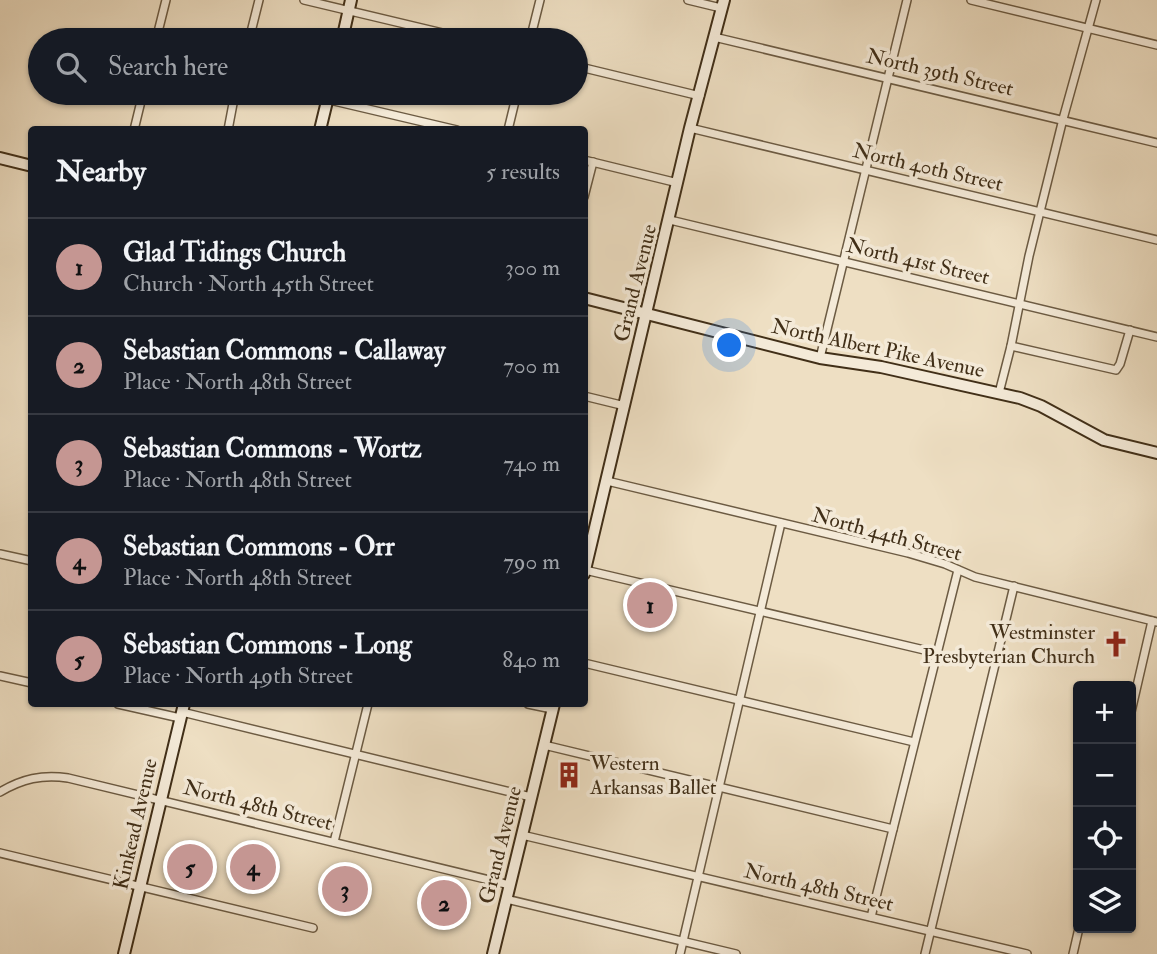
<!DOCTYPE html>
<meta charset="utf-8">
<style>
:root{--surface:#171b24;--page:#242831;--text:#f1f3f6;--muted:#9ea1a6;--line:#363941;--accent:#c59692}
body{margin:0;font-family:"IM FELL Double Pica",serif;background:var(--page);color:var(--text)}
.controls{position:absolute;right:21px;bottom:21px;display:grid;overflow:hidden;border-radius:7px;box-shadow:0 2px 5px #0004}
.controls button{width:63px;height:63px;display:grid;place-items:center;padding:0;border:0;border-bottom:2px solid var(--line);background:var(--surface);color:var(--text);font:35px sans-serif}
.you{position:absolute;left:730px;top:346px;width:24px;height:24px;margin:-18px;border:5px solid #fff;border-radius:50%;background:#1a73e8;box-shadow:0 0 0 10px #1a73e833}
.badge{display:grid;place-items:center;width:46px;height:46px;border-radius:50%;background:var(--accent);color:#111;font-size:23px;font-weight:700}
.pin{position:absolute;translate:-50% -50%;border:4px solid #fff;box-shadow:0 2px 7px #0006}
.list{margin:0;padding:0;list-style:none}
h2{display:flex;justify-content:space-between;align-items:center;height:91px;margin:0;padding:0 28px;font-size:30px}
h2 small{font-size:23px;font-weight:400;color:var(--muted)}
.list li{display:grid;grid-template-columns:46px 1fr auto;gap:21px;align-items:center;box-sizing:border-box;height:98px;padding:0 28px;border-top:2px solid var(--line)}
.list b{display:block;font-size:26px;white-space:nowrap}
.list p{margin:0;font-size:23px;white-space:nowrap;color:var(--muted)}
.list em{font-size:23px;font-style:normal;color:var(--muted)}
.icon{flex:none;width:38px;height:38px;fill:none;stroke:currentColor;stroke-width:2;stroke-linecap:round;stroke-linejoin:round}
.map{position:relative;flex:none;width:1157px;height:954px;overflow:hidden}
.search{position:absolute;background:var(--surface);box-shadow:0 2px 5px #0004;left:28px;top:28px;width:560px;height:77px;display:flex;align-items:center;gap:18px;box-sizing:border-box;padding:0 24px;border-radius:38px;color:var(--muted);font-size:26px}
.panel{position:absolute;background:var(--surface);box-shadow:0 2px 5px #0004;left:28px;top:126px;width:560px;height:581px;border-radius:7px}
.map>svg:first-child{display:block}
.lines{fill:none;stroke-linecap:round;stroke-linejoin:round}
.street-casing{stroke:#6c5b43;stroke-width:10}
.secondary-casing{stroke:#412f18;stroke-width:14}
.street{stroke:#f4ead8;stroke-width:7}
.secondary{stroke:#f4ead8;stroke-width:10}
.labels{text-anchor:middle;stroke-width:7;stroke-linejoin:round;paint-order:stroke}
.street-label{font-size:21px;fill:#412f18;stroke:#f4ead8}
.poi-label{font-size:21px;fill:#412f18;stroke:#f4ead8;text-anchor:end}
</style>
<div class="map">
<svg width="1157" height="954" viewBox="0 0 1157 954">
<rect width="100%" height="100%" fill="#eedfc3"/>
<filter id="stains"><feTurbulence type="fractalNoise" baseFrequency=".00286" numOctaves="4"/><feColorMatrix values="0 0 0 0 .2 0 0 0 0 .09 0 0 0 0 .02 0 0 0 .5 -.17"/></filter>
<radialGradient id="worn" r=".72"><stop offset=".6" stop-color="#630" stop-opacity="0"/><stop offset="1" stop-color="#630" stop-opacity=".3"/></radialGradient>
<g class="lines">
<g class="street-casing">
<g id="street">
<path d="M304,0L472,40"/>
<path d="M688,0L721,8"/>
<path d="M971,0L1157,45"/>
<path d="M714,37L1157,143"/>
<path d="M156,40L166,0"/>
<path d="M249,40L259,0"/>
<path d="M530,40L540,0"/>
<path d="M576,66L700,96"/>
<path d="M300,93L457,130"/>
<path d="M690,128L1157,240"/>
<path d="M134,130L143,93"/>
<path d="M228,130L235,93"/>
<path d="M508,130L517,93"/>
<path d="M584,160L678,183"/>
<path d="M584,197L593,162"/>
<path d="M670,220L1157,337"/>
<path d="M1011,346L1116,370L1120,364L1130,330"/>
<path d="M820,358L907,0"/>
<path d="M999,393L1011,346L1029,256L1063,119L1096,0"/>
<path d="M584,396L625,406"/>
<path d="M607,481L908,553L945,564L975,577L1157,622"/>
<path d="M0,554L32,561"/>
<path d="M585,570L937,653"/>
<path d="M584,663L914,742"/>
<path d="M0,676L32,683"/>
<path d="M118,704L180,718"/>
<path d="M528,704L552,709"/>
<path d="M182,712L531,797"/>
<path d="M1131,712L1152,621"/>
<path d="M544,745L893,829"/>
<path d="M0,792C22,779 42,774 68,778L510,885"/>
<path d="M522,835L1027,954"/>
<path d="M334,842L368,704"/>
<path d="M0,853L313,928"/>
<path d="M506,899L736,954"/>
<path d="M871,917L958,570"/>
<path d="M680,954L781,523"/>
<path d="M925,954L1014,586"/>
<path d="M1073,954L1079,928"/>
</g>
</g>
<g class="secondary-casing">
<g id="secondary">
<path d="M342,40L351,0"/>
<path d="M320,130L329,93"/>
<path d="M0,158L32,166"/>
<path d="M584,298L820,358L881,367L1020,398L1041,406L1104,440L1157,453"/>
<path d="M584,574L690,128L724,0"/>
<path d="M124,954L184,704"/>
<path d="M493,954L554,704"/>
</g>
</g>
<use href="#street" class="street"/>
<use href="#secondary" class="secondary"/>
</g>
<defs>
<g id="church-bare" transform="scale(2.1)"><path d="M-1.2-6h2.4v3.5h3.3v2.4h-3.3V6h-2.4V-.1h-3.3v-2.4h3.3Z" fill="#8f2418" stroke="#f4ead8" stroke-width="2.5" paint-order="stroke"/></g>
<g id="building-bare" transform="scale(2.1)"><path d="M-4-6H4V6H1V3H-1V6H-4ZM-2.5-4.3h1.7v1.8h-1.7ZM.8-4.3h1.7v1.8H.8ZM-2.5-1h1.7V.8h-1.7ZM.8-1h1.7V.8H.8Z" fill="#8f2418" stroke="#f4ead8" stroke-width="2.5" paint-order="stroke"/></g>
</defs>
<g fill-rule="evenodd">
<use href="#church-bare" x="1116" y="644"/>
<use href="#building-bare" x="569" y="775"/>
</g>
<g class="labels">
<g class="street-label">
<text transform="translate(940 72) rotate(13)" y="7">North 39th Street</text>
<text transform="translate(928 167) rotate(13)" y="7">North 40th Street</text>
<text transform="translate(918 261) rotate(13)" y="7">North 41st Street</text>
<text transform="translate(635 283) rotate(-76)" y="7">Grand Avenue</text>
<text transform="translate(878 348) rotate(12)" y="7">North Albert Pike Avenue</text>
<text transform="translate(887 534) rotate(15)" y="7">North 44th Street</text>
<text transform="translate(258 805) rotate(14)" y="7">North 48th Street</text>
<text transform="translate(135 824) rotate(-77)" y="7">Kinkead Avenue</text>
<text transform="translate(500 845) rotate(-76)" y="7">Grand Avenue</text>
<text transform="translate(819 887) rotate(13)" y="7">North 48th Street</text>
</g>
<g class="poi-label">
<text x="1095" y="639">Westminster<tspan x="1095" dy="24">Presbyterian Church</tspan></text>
<text x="590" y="770" text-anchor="start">Western<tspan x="590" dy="24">Arkansas Ballet</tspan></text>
</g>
</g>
<rect width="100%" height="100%" filter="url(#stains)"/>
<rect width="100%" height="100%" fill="url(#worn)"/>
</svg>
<div class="controls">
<button>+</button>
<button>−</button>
<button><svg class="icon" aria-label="locate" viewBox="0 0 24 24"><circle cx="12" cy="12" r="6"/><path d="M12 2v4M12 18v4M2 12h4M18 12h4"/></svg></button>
<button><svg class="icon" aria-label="layers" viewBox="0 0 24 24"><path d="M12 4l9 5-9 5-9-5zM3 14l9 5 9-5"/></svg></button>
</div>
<div class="you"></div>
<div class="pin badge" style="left:650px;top:605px">1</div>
<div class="pin badge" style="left:444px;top:903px">2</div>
<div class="pin badge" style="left:345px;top:889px">3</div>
<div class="pin badge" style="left:253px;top:867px">4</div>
<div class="pin badge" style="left:190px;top:867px">5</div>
<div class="search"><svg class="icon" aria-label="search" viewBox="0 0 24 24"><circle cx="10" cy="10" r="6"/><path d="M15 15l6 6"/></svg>Search here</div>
<section class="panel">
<h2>Nearby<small>5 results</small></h2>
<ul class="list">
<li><span class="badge">1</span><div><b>Glad Tidings Church</b><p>Church · North 45th Street</p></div><em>300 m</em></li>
<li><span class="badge">2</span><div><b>Sebastian Commons - Callaway</b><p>Place · North 48th Street</p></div><em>700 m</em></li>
<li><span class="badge">3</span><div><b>Sebastian Commons - Wortz</b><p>Place · North 48th Street</p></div><em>740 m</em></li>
<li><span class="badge">4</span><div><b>Sebastian Commons - Orr</b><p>Place · North 48th Street</p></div><em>790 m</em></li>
<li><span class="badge">5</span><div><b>Sebastian Commons - Long</b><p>Place · North 49th Street</p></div><em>840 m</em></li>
</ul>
</section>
</div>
